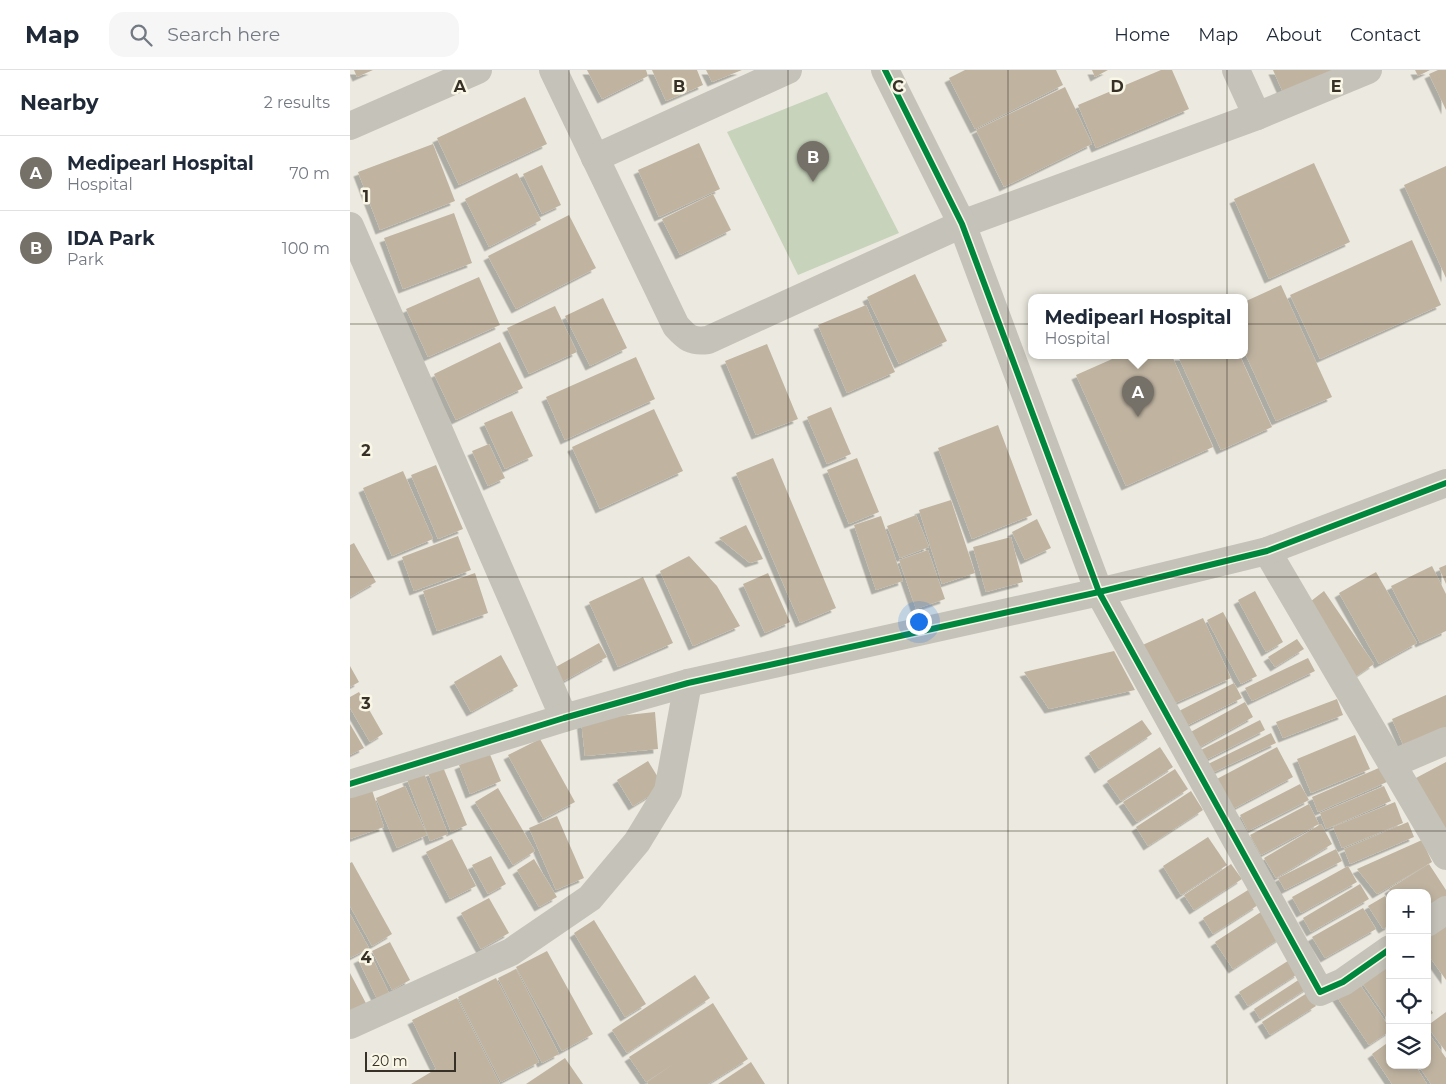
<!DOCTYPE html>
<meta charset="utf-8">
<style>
:root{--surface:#fff;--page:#f6f6f7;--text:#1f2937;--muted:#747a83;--line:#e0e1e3;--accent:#767168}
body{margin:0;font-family:Montserrat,sans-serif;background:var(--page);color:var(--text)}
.controls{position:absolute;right:15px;bottom:15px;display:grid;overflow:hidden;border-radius:10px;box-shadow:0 2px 8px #0003}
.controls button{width:45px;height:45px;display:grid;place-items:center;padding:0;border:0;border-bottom:1px solid var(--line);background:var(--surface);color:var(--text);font:25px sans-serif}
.scale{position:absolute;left:15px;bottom:12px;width:91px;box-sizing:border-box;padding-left:5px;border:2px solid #363027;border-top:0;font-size:14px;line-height:18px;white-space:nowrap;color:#363027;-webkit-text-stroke:4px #faf7e7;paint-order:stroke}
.you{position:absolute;left:568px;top:551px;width:18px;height:18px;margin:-12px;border:4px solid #fff;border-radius:50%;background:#1a73e8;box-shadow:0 0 0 8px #1a73e833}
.badge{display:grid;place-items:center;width:32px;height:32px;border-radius:50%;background:var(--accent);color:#fff;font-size:16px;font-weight:700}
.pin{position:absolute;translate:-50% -41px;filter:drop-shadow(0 1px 2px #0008)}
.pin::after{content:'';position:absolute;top:26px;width:18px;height:15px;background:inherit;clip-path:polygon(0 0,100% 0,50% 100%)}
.popup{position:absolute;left:678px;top:224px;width:220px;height:65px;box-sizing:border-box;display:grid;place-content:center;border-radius:10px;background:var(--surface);filter:drop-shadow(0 1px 4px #0005);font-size:16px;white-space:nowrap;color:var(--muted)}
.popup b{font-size:19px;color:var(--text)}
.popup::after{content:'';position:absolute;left:50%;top:100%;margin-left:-10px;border:10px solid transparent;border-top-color:var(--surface)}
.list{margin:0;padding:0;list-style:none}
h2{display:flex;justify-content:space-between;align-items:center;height:65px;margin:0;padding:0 20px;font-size:21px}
h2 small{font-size:16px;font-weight:400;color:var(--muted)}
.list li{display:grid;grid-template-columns:32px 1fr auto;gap:15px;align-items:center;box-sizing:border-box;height:75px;padding:0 20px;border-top:1px solid var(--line)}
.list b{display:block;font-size:19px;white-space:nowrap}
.list p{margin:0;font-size:16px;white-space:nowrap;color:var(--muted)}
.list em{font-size:16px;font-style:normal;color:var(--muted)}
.icon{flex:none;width:28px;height:28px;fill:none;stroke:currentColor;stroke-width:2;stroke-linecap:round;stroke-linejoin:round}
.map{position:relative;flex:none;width:1096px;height:1014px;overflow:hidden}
header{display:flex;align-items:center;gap:30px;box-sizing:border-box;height:70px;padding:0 25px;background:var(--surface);border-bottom:1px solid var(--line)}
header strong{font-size:24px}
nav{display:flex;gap:28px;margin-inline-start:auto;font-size:18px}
.search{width:350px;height:45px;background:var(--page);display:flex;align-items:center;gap:12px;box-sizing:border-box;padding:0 18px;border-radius:15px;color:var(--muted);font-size:19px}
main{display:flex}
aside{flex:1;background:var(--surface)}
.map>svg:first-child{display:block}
.green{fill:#c7d3ba}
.building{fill:#c0b4a1;filter:url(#shadow)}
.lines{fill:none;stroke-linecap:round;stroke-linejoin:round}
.street{stroke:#c5c2b9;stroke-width:28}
.cycleway-casing{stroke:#faf7e7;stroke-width:9}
.cycleway{stroke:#00873e;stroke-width:6}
.grid{fill:none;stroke:#363027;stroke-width:1;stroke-opacity:0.55}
.grid-label{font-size:16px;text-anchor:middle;font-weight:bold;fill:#363027;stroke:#faf7e7;stroke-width:5;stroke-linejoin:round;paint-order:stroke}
</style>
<header>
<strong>Map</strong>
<div class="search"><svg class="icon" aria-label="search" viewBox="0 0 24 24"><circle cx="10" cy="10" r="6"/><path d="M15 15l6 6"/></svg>Search here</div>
<nav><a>Home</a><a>Map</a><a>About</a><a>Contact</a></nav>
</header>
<main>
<aside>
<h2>Nearby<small>2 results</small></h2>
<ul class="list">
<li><span class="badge">A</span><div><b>Medipearl Hospital</b><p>Hospital</p></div><em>70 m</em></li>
<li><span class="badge">B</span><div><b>IDA Park</b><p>Park</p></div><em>100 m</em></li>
</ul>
</aside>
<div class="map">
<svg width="1096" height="1014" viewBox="0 0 1096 1014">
<defs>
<filter id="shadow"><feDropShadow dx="-4.5" dy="4.5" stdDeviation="0" flood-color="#0004"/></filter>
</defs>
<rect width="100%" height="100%" fill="#eceae0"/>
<path class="green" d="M477,22L549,163L448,205L377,62Z"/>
<g class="building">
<path d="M4,0H23L7,7Z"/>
<path d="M237,0H296L298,6L252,29Z"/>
<path d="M302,0H347L353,15L316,31Z"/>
<path d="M356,0H392L362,12Z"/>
<path d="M615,0H706L713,15L625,59L599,8Z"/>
<path d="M742,0H758L745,7Z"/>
<path d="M811,0H822L839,39L746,78L728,35Z"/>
<path d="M923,0H994L935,27Z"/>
<path d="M1065,0H1080L1068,6Z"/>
<path d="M1088,0H1096V40L1079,4Z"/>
<path d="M715,17L742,74L654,117L626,60Z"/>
<path d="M175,27L197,74L109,115L87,68Z"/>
<path d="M349,73L370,119L309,147L288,100Z"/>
<path d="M83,74L105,131L30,160L8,102Z"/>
<path d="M964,93L1000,172L919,209L884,129Z"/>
<path d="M192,95L211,135L192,144L173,104Z"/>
<path d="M1096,96V208L1054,115Z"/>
<path d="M167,103L191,150L139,177L115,129Z"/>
<path d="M363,124L381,160L330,185L312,149Z"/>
<path d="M104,143L122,193L53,219L34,168Z"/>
<path d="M219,145L246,198L166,239L138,186Z"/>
<path d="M1062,170L1091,235L970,289L940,225Z"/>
<path d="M565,204L597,271L549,294L517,227Z"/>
<path d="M129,207L150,255L78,287L56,239Z"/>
<path d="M931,215L982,327L926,351L894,281V232Z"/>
<path d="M253,228L277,278L240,296L215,246Z"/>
<path d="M516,235L545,302L497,323L468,255Z"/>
<path d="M205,236L227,282L179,304L157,258Z"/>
<path d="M150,272L173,318L106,350L84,304Z"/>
<path d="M417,274L448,349L406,365L375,291Z"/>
<path d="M769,286H822L863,377L776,416L726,305Z"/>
<path d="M828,286H890L922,357L871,380Z"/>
<path d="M286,287L305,329L215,370L196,327Z"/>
<path d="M481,337L501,384L477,394L457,347Z"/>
<path d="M304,339L333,401L250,439L222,377Z"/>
<path d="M162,341L183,386L155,399L134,353Z"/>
<path d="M648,355L682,445L622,469L588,378Z"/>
<path d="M139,374L155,408L138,416L122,381Z"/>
<path d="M423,388L486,538L450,553L386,403Z"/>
<path d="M507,388L529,442L499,454L477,400Z"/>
<path d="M86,395L113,459L88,469L61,405Z"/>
<path d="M53,401L83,469L42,486L13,418Z"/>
<path d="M601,430L625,503L592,514L569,440Z"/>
<path d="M566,445L579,477L550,488L537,456Z"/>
<path d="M531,446L553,511L526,520L504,455Z"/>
<path d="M687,449L701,478L675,490L662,462Z"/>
<path d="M396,455L413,489L400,493L369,468Z"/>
<path d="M108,466L121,500L64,521L52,487Z"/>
<path d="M661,467L673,512L636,522L623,477Z"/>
<path d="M4,473L26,512L0,527V475Z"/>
<path d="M578,480L595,529L566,539L549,490Z"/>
<path d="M339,486L367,516L390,556L343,576L310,501Z"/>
<path d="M1096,495V514L1089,498Z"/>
<path d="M1082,496L1096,524V561L1070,573L1041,516Z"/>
<path d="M1026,502L1067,573L1029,594L989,523Z"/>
<path d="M125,503L138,543L87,561L73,521Z"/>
<path d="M418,503L440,552L415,563L393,514Z"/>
<path d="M293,507L323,573L268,597L239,532Z"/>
<path d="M905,521L933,572L916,582L888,530Z"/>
<path d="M974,521L1024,594L996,613L956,535Z"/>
<path d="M873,542L907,606L891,614L857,550Z"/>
<path d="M853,548L881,608L816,637L788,577Z"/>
<path d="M947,569L954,579L925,597L918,587Z"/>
<path d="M249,573L257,587L212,612L204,598Z"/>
<path d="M764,581L785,620L699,639L674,602Z"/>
<path d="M151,585L168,616L121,642L104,612Z"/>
<path d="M958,588L965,601L902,631L895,618Z"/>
<path d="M0,596L9,612L0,617Z"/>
<path d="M884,613L892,628L830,659L823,644Z"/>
<path d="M9,622L33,664L20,672L0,638V627Z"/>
<path d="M1096,625V658L1054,677L1042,649Z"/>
<path d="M987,629L993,645L933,668L926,652Z"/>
<path d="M895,632L903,647L846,679L837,664Z"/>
<path d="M305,642L308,679L235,686L231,650Z"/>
<path d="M792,650L802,664L749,699L739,683Z"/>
<path d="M910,650L915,660L854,691L849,681Z"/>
<path d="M0,654L14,678L0,685Z"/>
<path d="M921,663L926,673L862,703L858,694Z"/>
<path d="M1005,665L1020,699L961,723L947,689Z"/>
<path d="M190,669L225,732L193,749L158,685Z"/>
<path d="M810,677L823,697L771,731L757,711Z"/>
<path d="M927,677L943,707L881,740L865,710Z"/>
<path d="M139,682L151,711L120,724L109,695Z"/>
<path d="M298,691L314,717L283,736L267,710Z"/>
<path d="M1096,692V767L1064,709Z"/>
<path d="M93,697L117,755L101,762L78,703Z"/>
<path d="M1031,697L1037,712L968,742L962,727Z"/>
<path d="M825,699L838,719L787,752L773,732Z"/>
<path d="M74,703L98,764L80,771L57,709Z"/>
<path d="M950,714L959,730L898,761L890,745Z"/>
<path d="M55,716L77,765L47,778L26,728Z"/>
<path d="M1034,716L1041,731L976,759L970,743Z"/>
<path d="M148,718L185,781L163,795L125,732Z"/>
<path d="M22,720L34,757L0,769V727Z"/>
<path d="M841,721L853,740L798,776L786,757Z"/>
<path d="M1045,732L1053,753L992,778L983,757Z"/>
<path d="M959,734L969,754L911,785L900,765Z"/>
<path d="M207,746L234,808L206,820L179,758Z"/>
<path d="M1058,752L1064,767L1000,794L994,779Z"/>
<path d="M971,754L982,774L926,808L914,788Z"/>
<path d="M858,767L877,795L831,825L813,796Z"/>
<path d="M102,769L126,816L100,829L76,782Z"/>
<path d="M1072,770L1082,792L1027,824L1007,799Z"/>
<path d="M986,779L992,791L935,820L928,808Z"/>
<path d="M141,786L156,814L138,824L122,795Z"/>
<path d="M184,789L207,827L189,837L167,800Z"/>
<path d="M2,792L42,864L22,876L0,836V793Z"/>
<path d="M881,794L892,809L844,840L834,825Z"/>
<path d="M1079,794L1096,820V826L1077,838V823H1041L1039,819Z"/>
<path d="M998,796L1007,812L951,843L942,827Z"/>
<path d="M1010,814L1019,829L961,862L953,848Z"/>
<path d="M898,820L908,835L863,864L853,848Z"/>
<path d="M1035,826L1040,834V855L1033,859L1018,836Z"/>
<path d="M139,828L159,863L131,879L111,843Z"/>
<path d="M917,838L935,865L883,899L865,872Z"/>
<path d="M1013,838L1026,859L975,888L962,867Z"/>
<path d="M0,844L19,878L0,888Z"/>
<path d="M244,850L296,934L275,947L224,863Z"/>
<path d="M1096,851V910L1077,883V864Z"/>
<path d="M40,872L60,910L42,920L22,881Z"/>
<path d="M197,881L243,964L212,981L166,897Z"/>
<path d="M20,883L39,923L27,929L8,889Z"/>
<path d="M941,889L949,903L898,936L889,922Z"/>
<path d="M1040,889V953L1013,914Z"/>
<path d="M166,899L209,984L192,993L148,908Z"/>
<path d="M0,903L19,939L0,949Z"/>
<path d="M345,905L360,928L277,983L262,960Z"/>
<path d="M953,907L959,917L910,949L904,939Z"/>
<path d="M146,908L189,992L151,1012L108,927Z"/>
<path d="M1006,909L1040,958V961L1019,975L985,924Z"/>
<path d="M957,923L966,936L920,965L912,952Z"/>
<path d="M107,928L150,1014H61L86,999L62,950Z"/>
<path d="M363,933L398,989L358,1014H298L297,1012L325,993L296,1012L279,987Z"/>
<path d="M1077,934L1083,943L1077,947Z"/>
<path d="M1096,942V982L1077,956Z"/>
<path d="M1077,961L1096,988V1014H1081L1068,995H1077Z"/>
<path d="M1040,971V995H1065L1077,1014H1042L1022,984Z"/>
<path d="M215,988L233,1014H176Z"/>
<path d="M401,992L415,1014H368Z"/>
</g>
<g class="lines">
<g class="street">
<path d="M203,0L326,256C337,268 341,272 358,270L612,154L907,46L886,0"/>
<path d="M535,0L612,154L749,522L970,922L993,912L1040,879"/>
<path d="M907,46L1018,0"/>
<path d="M0,56L128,0"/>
<path d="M245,88L438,0"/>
<path d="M0,156L214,648"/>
<path d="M917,481L1096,786"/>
<path d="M1042,694L1096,671"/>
<path d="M0,714L214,648L338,613L749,522L917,481L1096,413"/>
<path d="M1077,853L1096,840"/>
<path d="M0,955L161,882L240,828L287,772L318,721L338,613"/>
</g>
<g class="cycleway-casing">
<g id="cycleway">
<path d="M535,0L612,154L749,522L970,922L993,912L1040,879"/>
<path d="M0,714L214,648L338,613L749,522L917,481L1096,413"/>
</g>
</g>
<use href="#cycleway" class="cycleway"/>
</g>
<path class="grid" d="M219,0V1014M438,0V1014M658,0V1014M877,0V1014M0,254H1096M0,507H1096M0,761H1096"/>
<g class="grid-label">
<text x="110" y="22">A</text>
<text x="329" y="22">B</text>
<text x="548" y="22">C</text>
<text x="767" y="22">D</text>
<text x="986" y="22">E</text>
<text x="16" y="132">1</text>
<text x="16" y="386">2</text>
<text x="16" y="639">3</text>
<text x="16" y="893">4</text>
</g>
</svg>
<div class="controls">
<button>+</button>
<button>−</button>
<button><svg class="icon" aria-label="locate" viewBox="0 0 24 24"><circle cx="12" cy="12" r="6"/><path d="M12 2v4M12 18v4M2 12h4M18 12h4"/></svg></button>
<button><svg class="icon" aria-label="layers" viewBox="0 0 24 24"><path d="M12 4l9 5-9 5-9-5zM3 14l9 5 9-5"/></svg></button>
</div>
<div class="scale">20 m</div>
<div class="you"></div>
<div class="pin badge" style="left:788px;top:347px">A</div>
<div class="popup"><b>Medipearl Hospital</b>Hospital</div>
<div class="pin badge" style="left:463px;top:112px">B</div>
</div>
</main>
